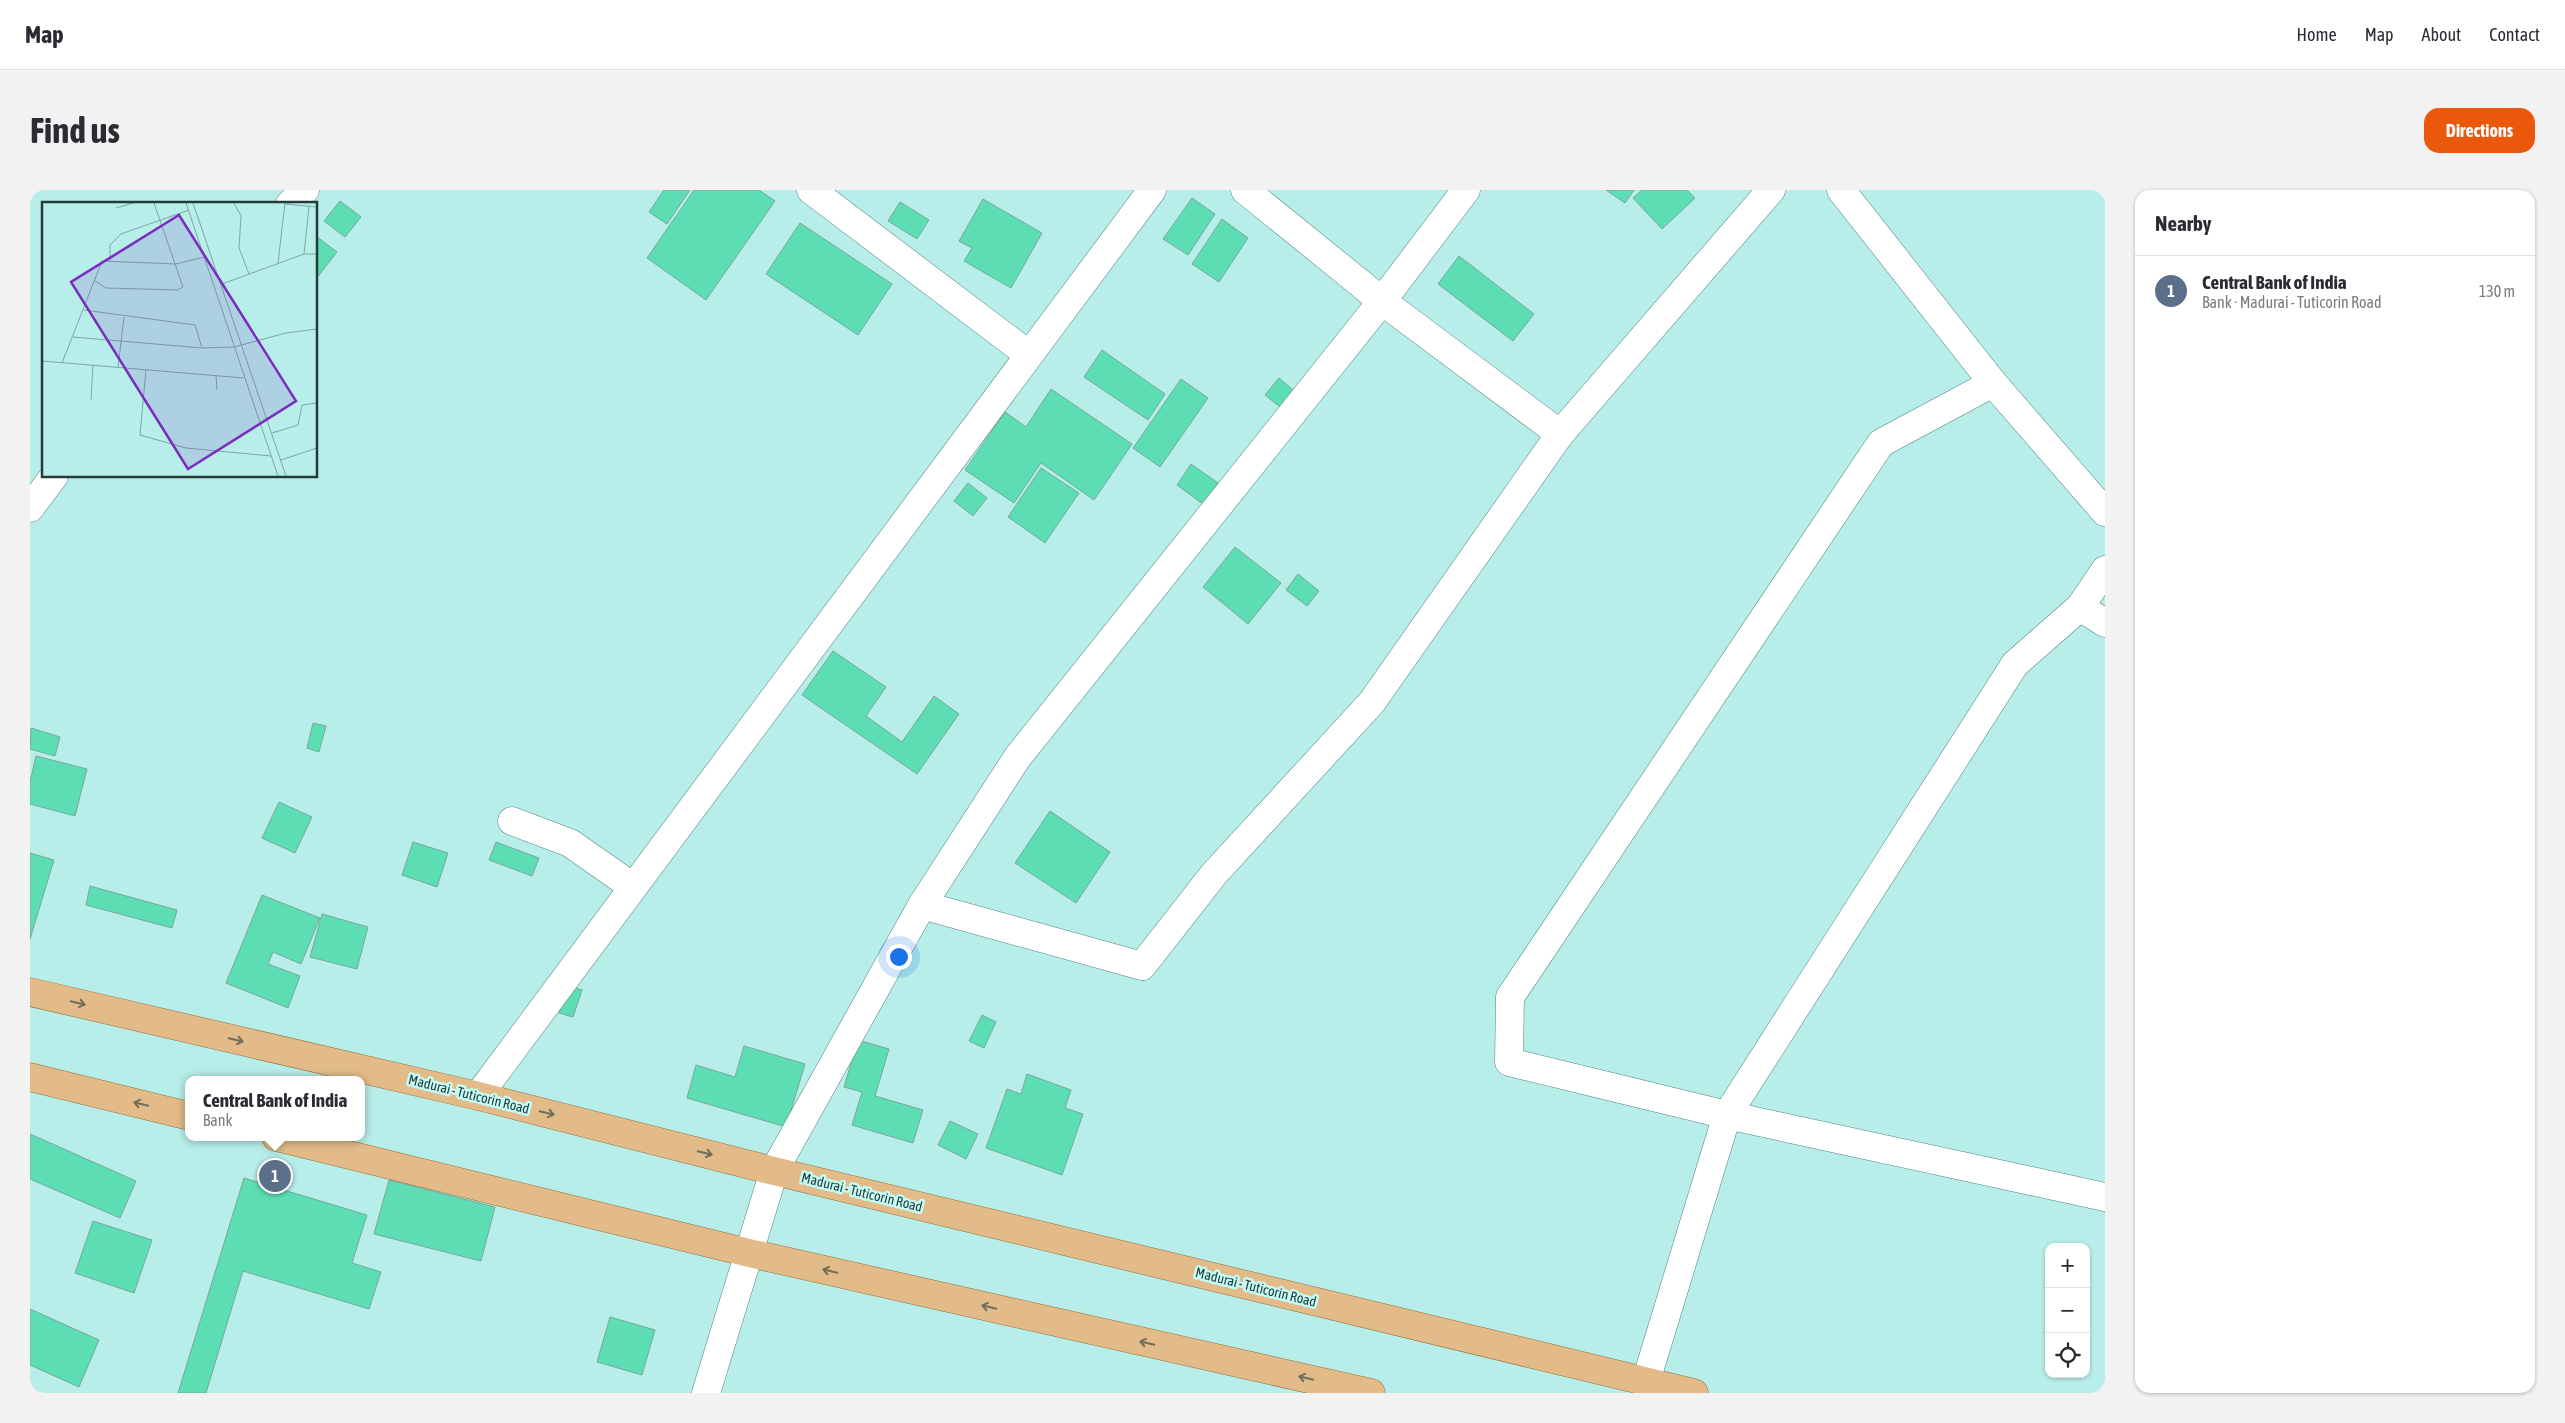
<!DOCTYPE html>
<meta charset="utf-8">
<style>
:root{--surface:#fff;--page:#f2f2f3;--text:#2b2b33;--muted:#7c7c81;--line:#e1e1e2;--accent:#ea580c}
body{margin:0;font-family:"Asap Condensed",sans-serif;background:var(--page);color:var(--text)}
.controls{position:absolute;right:15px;bottom:15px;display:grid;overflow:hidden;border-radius:10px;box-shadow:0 1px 4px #0004}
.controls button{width:45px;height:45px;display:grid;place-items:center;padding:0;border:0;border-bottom:1px solid var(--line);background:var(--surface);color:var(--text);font:25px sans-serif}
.you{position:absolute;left:868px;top:766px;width:18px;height:18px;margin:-12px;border:4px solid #fff;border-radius:50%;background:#1a73e8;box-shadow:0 0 0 8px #1a73e833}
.badge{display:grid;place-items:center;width:32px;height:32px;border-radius:50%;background:var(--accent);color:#fff;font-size:16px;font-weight:700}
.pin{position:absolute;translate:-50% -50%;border:2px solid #fff;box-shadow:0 1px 5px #0006}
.popup{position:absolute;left:155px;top:886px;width:180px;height:65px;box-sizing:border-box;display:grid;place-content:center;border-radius:10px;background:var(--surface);filter:drop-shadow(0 1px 4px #0005);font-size:16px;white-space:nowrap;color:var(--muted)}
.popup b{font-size:19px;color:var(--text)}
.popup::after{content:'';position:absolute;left:50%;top:100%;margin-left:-10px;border:10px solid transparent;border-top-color:var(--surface)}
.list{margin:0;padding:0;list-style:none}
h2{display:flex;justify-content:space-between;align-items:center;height:65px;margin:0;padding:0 20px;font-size:21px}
h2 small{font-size:16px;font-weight:400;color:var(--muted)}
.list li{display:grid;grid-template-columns:32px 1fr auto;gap:15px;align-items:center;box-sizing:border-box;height:70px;padding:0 20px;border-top:1px solid var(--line)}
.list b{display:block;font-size:19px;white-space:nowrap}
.list p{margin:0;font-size:16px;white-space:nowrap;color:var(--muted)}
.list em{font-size:16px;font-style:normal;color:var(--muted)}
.icon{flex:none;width:28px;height:28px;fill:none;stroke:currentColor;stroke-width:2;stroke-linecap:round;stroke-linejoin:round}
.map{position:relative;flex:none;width:2075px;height:1203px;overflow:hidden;border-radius:15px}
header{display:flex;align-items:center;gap:30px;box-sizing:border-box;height:70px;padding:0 25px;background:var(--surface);border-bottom:1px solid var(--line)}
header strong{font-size:24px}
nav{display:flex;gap:28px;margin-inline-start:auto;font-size:18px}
.intro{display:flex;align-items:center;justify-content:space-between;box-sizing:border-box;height:120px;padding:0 30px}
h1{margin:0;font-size:35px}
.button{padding:12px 22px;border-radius:15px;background:var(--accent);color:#fff;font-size:18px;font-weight:700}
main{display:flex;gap:30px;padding:0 30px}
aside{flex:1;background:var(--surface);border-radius:15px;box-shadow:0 1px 4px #0004}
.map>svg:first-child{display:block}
.building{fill:#5cddb4;stroke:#79a896}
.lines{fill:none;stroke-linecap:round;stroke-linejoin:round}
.minor-casing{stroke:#518581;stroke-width:29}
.major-casing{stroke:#93703a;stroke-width:29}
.minor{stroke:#fff;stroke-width:28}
.major{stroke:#e2bb89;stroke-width:28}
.oneway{stroke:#716e59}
.labels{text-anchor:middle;stroke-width:5;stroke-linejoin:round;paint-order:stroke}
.street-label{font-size:14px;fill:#253b39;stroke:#c4fcf7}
.inset-road{fill:none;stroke:#7da6a3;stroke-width:1}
.view{fill:#7b2cbf;fill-opacity:0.15;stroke:#7b2cbf;stroke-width:2.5}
.inset-edge{fill:none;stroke:#253b39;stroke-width:2.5}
</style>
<header>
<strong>Map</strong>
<nav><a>Home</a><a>Map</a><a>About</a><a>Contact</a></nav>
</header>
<div class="intro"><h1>Find us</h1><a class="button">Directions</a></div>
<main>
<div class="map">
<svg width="2075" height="1203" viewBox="0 0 2075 1203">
<rect width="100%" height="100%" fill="#b7eee9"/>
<g class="building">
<path d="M634,0H660L637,34L619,22Z"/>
<path d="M664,0H729L745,11L676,110L617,68Z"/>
<path d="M1576,0H1604L1595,13Z"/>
<path d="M1612,0H1657L1665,8L1632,39L1603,8Z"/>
<path d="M1162,8L1185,24L1158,65L1133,49Z"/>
<path d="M953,9L1012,43L981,98L934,71L942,58L929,51Z"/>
<path d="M310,11L331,27L315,47L294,31Z"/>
<path d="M870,12L899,30L887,49L858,31Z"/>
<path d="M1192,29L1218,48L1189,92L1162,74Z"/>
<path d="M770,33L862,94L828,145L736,84Z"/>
<path d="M286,46L307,62L286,89Z"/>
<path d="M1429,66L1504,124L1483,151L1408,94Z"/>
<path d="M1072,160L1135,204L1118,230L1054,187Z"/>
<path d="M1249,188L1268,204L1255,221L1235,205Z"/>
<path d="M1151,189L1178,208L1130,277L1103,258Z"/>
<path d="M1021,199L1102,254L1064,310L1011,273L984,313L935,280L975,222L996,237Z"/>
<path d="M1161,274L1188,293L1173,314L1147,295Z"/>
<path d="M1011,278L1049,303L1015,353L978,327Z"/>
<path d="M938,293L957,308L943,326L924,311Z"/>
<path d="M1205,357L1251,393L1218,434L1173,397Z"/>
<path d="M1268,384L1289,401L1277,416L1256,400Z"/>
<path d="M803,461L856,497L836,526L872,552L904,506L929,524L887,584L772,505Z"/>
<path d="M283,533L296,536L289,562L277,558Z"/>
<path d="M1,538L30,547L25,566L0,559Z"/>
<path d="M6,566L57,579L45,626L0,614V592Z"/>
<path d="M249,612L282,627L265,663L232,648Z"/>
<path d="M1020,621L1080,662L1046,713L985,673Z"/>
<path d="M383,652L418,663L407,697L372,685Z"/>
<path d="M466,652L509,668L502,686L459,670Z"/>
<path d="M0,663L24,670L0,749Z"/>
<path d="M60,696L147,720L142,738L56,715Z"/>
<path d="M232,705L290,728L271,774L243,762L238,774L270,786L258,818L196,793Z"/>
<path d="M292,724L338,737L327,779L280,767Z"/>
<path d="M539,796L552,800L543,827L529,823Z"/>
<path d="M952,825L966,832L954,858L939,851Z"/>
<path d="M828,850L859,859L845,906L893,920L883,953L822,935L832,902L814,897Z"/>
<path d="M714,856L775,874L756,937L657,908L666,875L705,887Z"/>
<path d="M997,884L1041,900L1035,918L1053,924L1032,985L956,958L977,899L991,904Z"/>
<path d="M920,931L948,944L936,969L908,955Z"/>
<path d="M0,944L106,991L90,1028L0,989Z"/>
<path d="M214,988L337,1025L322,1073L351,1082L339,1119L213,1081L176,1203H148Z"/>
<path d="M359,990L465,1017L451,1071L344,1044Z"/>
<path d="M63,1031L122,1050L104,1103L45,1083Z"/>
<path d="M0,1119L69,1150L49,1197L0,1175Z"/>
<path d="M580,1127L625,1140L612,1185L567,1172Z"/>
</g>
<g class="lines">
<g class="minor-casing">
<g id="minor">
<path d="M781,0L999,165"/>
<path d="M1215,0L1352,111L1530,244"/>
<path d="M1811,0L1963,193L2075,322"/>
<path d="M260,14L275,0"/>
<path d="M1963,193L1851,253L1480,807L1479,872L1697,925L2075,1007"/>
<path d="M0,318L24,286"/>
<path d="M2050,417L2075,433"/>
<path d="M482,631L540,653L603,697"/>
<path d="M892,715L1112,776L1184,684L1342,512L1530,244L1741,0"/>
<path d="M448,906L1122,0"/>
<path d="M1616,1191L1697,925L1985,474L2050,417L2075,380"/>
<path d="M676,1203L744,981L892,715L987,568L1352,111L1436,0"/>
</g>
</g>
<g class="major-casing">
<g id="major">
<path d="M0,802L448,906L744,981L1664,1203"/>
<path d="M0,887L159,926"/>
<path d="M246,947L719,1063L1341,1203"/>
</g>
</g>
<use href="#minor" class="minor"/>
<use href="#major" class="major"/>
</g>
<defs><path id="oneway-shaft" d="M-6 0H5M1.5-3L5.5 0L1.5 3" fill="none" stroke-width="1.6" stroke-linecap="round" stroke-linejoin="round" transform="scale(1.25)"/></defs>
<g class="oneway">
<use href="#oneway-shaft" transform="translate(48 813) rotate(13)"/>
<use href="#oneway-shaft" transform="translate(206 850) rotate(13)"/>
<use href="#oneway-shaft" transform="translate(111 914) rotate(-166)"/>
<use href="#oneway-shaft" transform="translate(517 923) rotate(14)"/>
<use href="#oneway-shaft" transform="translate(675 963) rotate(14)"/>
<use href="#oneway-shaft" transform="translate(800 1081) rotate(-167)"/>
<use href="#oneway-shaft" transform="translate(959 1117) rotate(-167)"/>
<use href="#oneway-shaft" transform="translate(1117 1153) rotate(-167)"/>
<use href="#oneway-shaft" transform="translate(1276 1188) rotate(-167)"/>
</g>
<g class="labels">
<g class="street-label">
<text transform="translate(439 904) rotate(14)" y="5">Madurai - Tuticorin Road</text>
<text transform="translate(832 1002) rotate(14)" y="5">Madurai - Tuticorin Road</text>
<text transform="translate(1226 1097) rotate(14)" y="5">Madurai - Tuticorin Road</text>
</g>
</g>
<g transform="translate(12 12)">
<rect width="275" height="275" fill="#b7eee9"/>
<path class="inset-road" d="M144,1L236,274M151,1L244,274M192,1L199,14L197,46L207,72M243,2L275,5M74,6L91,1M262,52L267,5M68,59V43L79,32L147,8M236,61L243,1M53,79L64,86L135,88L141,85L112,1M180,82L262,52H275M42,108L153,123L160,146M31,135L160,146L192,145L244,131L275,127M0,159L202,176M20,161L60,59L134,62L162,55M76,165L82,115M104,168L98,233L144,246L229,254M174,173L175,188M49,198L51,163M230,231L256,223L260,203L275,201M239,258L275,246"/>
<path class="view" d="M137,13L254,199L146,267L29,80Z"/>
<rect width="275" height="275" class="inset-edge"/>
</g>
</svg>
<div class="controls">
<button>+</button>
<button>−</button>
<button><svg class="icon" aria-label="locate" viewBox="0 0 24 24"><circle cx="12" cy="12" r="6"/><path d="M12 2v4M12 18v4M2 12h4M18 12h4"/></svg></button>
</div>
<div class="you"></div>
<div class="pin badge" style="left:245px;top:986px;background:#5c6f8a">1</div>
<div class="popup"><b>Central Bank of India</b>Bank</div>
</div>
<aside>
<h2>Nearby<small></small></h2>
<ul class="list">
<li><span class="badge" style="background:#5c6f8a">1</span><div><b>Central Bank of India</b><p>Bank · Madurai - Tuticorin Road</p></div><em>130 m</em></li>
</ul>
</aside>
</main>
